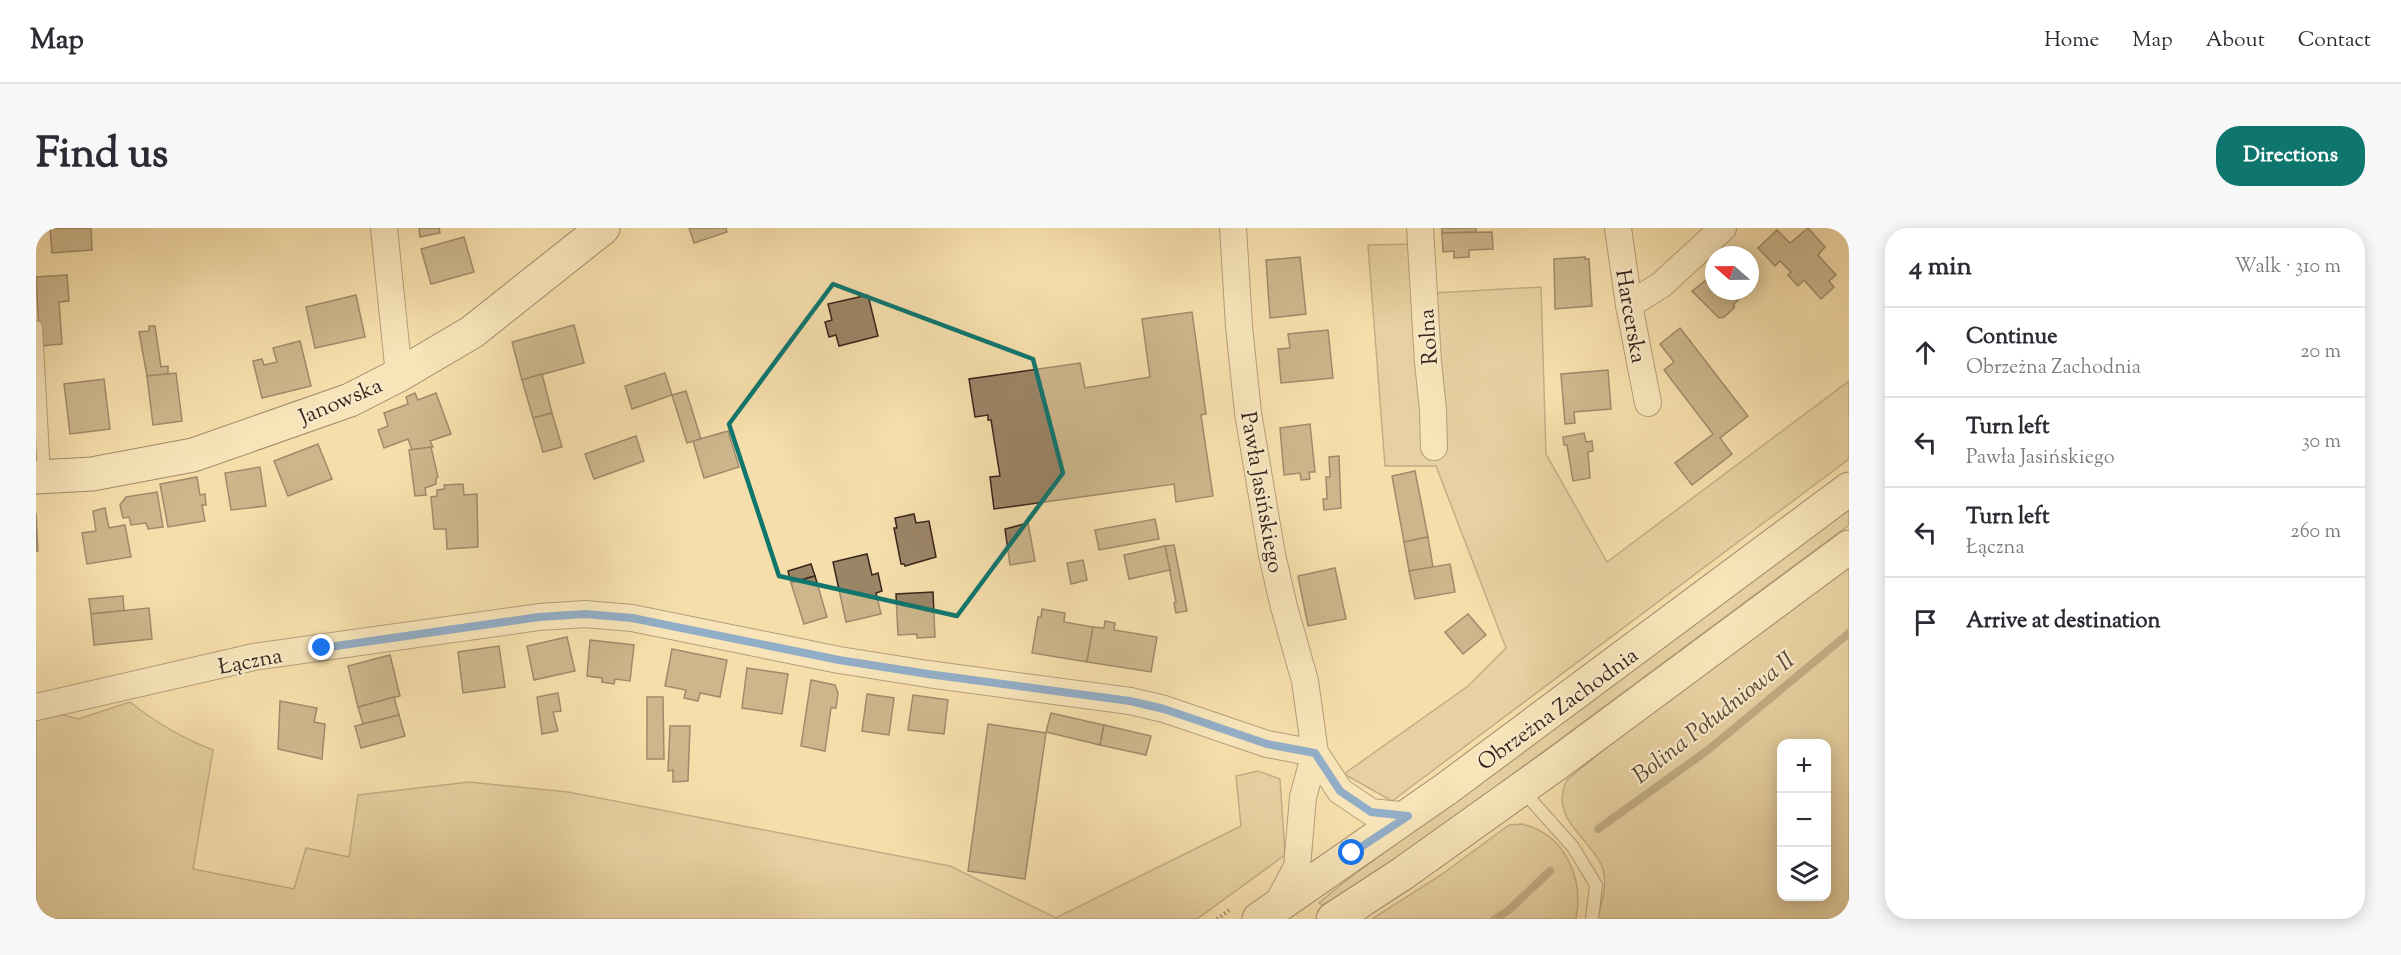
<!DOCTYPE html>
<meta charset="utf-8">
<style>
:root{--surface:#fff;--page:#f7f7f7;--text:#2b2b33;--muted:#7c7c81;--line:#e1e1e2;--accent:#0f766e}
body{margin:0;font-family:"Sorts Mill Goudy",serif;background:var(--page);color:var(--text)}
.controls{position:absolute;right:18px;bottom:18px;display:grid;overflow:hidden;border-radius:12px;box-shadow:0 3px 15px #0003}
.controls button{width:54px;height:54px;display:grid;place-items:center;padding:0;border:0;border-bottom:2px solid var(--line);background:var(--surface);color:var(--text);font:30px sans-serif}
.compass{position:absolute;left:1669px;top:18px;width:54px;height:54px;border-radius:50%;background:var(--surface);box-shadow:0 3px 15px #0003;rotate:290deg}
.stop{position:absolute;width:18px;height:18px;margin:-14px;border:4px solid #1a73e8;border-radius:50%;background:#fff}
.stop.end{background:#1a73e8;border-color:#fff;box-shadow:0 2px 6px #0008}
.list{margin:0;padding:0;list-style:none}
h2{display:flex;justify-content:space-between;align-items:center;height:78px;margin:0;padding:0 24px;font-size:26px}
h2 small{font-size:20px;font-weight:400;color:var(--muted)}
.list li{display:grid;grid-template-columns:39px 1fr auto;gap:18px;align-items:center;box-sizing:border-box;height:90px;padding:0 24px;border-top:2px solid var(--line)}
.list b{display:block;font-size:22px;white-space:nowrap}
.list p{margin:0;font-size:20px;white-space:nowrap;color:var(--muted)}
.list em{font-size:20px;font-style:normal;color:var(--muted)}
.icon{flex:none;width:33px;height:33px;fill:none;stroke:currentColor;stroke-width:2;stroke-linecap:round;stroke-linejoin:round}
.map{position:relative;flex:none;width:1813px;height:691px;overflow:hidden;border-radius:24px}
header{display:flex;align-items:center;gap:36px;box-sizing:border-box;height:84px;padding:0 30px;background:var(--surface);border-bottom:2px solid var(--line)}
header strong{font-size:28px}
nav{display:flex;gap:33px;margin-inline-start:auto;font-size:21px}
.intro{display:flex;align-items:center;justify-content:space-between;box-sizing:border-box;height:144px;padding:0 36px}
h1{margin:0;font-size:42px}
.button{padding:15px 27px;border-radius:24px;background:var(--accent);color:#fff;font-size:21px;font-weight:700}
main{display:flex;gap:36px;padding:0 36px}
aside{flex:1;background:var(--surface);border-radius:24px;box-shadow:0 3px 15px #0003}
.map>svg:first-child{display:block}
.green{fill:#d5bf94;stroke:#877258;stroke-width:1.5;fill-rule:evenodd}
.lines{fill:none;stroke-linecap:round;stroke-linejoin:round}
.stream{stroke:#836e55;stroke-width:8}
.building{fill:#9b8567;stroke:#39251d;stroke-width:1.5}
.lane-casing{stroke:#685341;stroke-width:14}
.street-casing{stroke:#685341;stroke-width:28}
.secondary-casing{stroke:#39251d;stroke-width:35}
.path{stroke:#39251d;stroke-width:4;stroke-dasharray:1.5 3;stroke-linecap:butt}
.lane{stroke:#f8eac9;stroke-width:12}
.street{stroke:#f8eac9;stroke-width:26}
.secondary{stroke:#f8eac9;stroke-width:33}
.route{stroke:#1a73e8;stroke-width:8}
.marked{fill:none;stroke:#0f766e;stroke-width:4.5;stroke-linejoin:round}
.labels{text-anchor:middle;stroke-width:4.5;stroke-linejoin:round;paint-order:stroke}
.street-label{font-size:22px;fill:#39251d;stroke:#f8eac9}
.water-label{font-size:24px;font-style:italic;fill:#5e4a39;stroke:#f8eac9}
</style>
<header>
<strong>Map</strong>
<nav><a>Home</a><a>Map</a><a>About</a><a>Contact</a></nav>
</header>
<div class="intro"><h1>Find us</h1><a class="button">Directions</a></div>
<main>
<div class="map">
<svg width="1813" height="691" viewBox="0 0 1813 691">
<rect width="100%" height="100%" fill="#f5deac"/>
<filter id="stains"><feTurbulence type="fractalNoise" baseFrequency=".00333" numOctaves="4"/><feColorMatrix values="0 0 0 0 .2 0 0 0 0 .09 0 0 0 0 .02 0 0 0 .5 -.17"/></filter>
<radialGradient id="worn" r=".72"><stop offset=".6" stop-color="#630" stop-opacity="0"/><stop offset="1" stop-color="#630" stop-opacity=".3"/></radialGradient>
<g class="green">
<path d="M1381,16L1380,66L1505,59L1510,226L1571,334L1813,153V231L1356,573L1308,546L1432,458L1470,420L1400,238H1349L1332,17Z"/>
<path d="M1813,279V297L1395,607L1294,674L1286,677L1283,675L1307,655Z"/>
<path d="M1813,337V691H1561C1566,675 1573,653 1565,636C1550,607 1513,589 1531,552L1589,504ZM1746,516H1790V668H1746Z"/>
<path d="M94,474C120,495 146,510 177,522L157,641L258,661L270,620L313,629L322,567L433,554L532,564L914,638L1020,690L1205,598L1200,548L1222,543L1244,551L1249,627L1161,691H0V489L23,486L42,491Z"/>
<path d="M1486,596C1529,606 1548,650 1540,691H1336L1405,647L1473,597Z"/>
</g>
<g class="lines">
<g class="stream">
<path d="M1562,601L1672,522L1813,405"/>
<path d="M1459,691L1473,682L1514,643"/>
</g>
</g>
<g class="building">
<path d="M14,0H55L56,22L16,25Z"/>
<path d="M383,0H403L404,5L384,9Z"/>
<path d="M653,0H690L691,4L658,15Z"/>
<path d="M1406,0H1440V4L1406,5Z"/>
<path d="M1772,0L1789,19L1782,27L1800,47L1793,53L1798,59L1785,71L1768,52L1762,58L1752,47L1755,44L1744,33L1739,38L1722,20L1741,2L1754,15Z"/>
<path d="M1456,4L1457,21L1433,22V29L1418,30V23L1407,24L1406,5Z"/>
<path d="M428,9L438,44L395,56L385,21Z"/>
<path d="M1264,29L1270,86L1234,90L1230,32Z"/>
<path d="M1549,29V31H1553L1556,78L1519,81L1518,31Z"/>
<path d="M1678,46V63H1711L1698,76V80L1688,89L1683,90L1656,63Z"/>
<path d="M31,47L33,73L23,74L26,116L4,118L0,49Z"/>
<path d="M320,67L329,109L279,120L270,79Z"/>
<path d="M832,67L842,108L803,118L800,107L793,109L789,94L796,92L792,76Z"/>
<path d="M1156,84L1170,186L1165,187L1177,268L1140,274L1138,256L958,281L954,249L964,248L955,192H952V187L939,189L933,151L1044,135L1049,160L1114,149L1106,91Z"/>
<path d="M538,97L548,135L486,152L476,114Z"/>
<path d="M113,98H119L125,139L132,138V146L111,148L103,104L113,103Z"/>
<path d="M1644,100L1712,188L1684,210L1696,226L1656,257L1639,235L1677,206L1628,142L1638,134L1624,116Z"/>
<path d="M1292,102L1297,150L1245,155L1242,121L1254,120L1252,106Z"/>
<path d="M264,113L275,158L226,170L217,133L226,131L228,137L241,134L237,120Z"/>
<path d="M1572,142L1575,181L1538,184L1539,195L1529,196L1525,146Z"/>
<path d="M140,145L146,193L117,197L111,148Z"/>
<path d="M629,145L636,167L596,181L589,158Z"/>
<path d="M506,146L516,185L497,190L486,152Z"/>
<path d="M68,151L74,201L34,206L28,156Z"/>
<path d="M650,163L665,211L651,215L636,167Z"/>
<path d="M379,165L382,172L400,165L415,206L394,213L397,219L376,222L372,211L348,220L342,202L352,198L348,185L372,176L370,169Z"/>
<path d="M516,185L526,219L507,224L497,190Z"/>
<path d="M1274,196L1279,244H1273L1274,251L1265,252L1264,245L1248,247L1244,200Z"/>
<path d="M692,203L703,239L668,250L657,213Z"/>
<path d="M1548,205L1550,214L1556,213L1557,223L1552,224L1554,250L1537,253L1531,217H1528L1527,209Z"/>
<path d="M600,208L608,233L558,251L549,226Z"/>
<path d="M282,216L296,251L252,268L238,233Z"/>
<path d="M395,219L402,249L400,250V256L389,260L390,267L379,268L373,222Z"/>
<path d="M1303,228L1305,280L1288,282L1287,271H1291L1290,249H1294L1293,229Z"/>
<path d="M224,239L230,278L195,282L189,245Z"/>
<path d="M1379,243L1392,309L1368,314L1356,248Z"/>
<path d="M161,249L164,267L169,266L170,277H166L169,293L132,299L124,256Z"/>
<path d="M427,256L428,267L441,266L442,319L411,321L410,301H398L395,269L401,268V262L409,261L408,257Z"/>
<path d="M121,264L127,299L112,301L110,295L95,297L93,289L87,290L84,277L90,269Z"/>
<path d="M69,280L73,300L89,297L95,329L51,336L46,305L60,303L57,283Z"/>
<path d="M0,285L2,323H0Z"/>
<path d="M878,286L880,295L893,293L900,329L869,338L868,336H865L858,300H861L859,290Z"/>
<path d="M1119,291L1123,311L1063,322L1059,302Z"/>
<path d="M992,295L999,333L974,337L969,301Z"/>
<path d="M1392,309L1397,339L1373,343L1368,314Z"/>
<path d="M1138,317L1151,383L1140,385L1138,375L1140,374L1129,318Z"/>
<path d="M1129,318L1134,342L1093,351L1088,327Z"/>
<path d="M831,326L836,347L842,345L846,363L840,365L845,386L810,394L797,334Z"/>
<path d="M1047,332L1051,352L1035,356L1031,335Z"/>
<path d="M775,336L779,348L755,355L752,343Z"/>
<path d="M1414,336L1419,364L1379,371L1373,343Z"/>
<path d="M1299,340L1310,391L1272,398L1262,348Z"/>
<path d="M779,348L791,389L768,396L755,355Z"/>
<path d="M897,364L899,409L881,410V406L862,407L860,366Z"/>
<path d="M87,368L88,383L55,386L53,371Z"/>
<path d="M113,380L116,411L58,417L55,386Z"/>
<path d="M1006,381L1029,385L1028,394L1057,399L1051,434L996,425L1002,389H1005Z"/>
<path d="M1432,386L1450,407L1427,426L1409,404Z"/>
<path d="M1069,393L1079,395L1078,402L1121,409L1115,444L1051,434L1057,399L1068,400Z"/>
<path d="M531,409L539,443L498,452L491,418Z"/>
<path d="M554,412L598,417L594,453L579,451L578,456L566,454V450L551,448Z"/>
<path d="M463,418L469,459L427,465L422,424Z"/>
<path d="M636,421L691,432L684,469L664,465L662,473L648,470L650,462L629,458Z"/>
<path d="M354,427L364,468L322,479L312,438Z"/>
<path d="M711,440L752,446L746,486L706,480Z"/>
<path d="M775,452L799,457L802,465L800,480H795L789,523L765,518Z"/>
<path d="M522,465L525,483L517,484L522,503L506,506L501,469Z"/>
<path d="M831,466L858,470L853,507L826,503Z"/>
<path d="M877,467L912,472L908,506L872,502Z"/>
<path d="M358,469L363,487L327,496L322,479Z"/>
<path d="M611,469H627L628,531H611Z"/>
<path d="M244,473L281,480L278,494L289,496L286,531L242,521Z"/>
<path d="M1015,485L1068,497L1064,517L1010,504Z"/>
<path d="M363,487L369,508L325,520L319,498Z"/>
<path d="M952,496L1010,505L989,651L932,643Z"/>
<path d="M1068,497L1115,508L1110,527L1064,517Z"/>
<path d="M634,498H654L652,553L637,554V542L632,543Z"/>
</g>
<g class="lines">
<g class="lane-casing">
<g id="lane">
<path d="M0,99L8,247"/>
<path d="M1486,562L1537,619L1560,657L1556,691"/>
</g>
</g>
<g class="street-casing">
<g id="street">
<path d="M348,0L363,147"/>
<path d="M1197,0L1203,98L1212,185L1236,327L1248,379L1269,453L1279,525L1267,569L1261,639L1240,678"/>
<path d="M1384,0L1392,134L1397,182L1398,219"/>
<path d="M1582,0L1593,77L1612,175"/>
<path d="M1593,77L1625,57L1687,0"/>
<path d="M0,479L218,429L503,389L549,386L596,390L803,432L892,446L1094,473L1128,481L1231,516L1279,525"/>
<path d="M1279,525L1304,563L1335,584L1372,588"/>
</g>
</g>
<g class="secondary-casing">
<g id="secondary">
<path d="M0,249L56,246L157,227L314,172L363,147L436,104L567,0"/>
<path d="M1223,691L1410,561L1813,261"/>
<path d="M1297,691L1366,646L1523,534L1813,319"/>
</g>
</g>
<path class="path" d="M1181,691L1195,681"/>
<use href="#lane" class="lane"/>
<use href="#street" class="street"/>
<use href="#secondary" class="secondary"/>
</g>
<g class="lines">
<path class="route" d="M286,420L503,389L549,386L596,390L803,432L892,446L1094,473L1128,481L1231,516L1279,525L1304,563L1335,584L1372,588L1316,625"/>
</g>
<path d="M0 0H1813V691H0ZM797,56L997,131L1027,245L921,388L743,348L693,196Z" fill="#f5deac" fill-opacity=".55" fill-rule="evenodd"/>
<path class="marked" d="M797,56L997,131L1027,245L921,388L743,348L693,196Z"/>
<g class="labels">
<g class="street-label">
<text transform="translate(1596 88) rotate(80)" y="8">Harcerska</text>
<text transform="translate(1391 109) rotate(-94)" y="8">Rolna</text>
<text transform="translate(304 172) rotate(-23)" y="8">Janowska</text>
<text transform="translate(1227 264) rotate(80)" y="8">Pawła Jasińskiego</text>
<text transform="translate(214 432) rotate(-11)" y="8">Łączna</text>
<text transform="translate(1521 480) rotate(-36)" y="8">Obrzeżna Zachodnia</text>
</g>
<g class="water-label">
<text transform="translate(1677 489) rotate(-38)" y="8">Bolina Południowa II</text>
</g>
</g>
<rect width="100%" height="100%" filter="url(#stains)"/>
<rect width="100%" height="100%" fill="url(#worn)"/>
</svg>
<div class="controls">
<button>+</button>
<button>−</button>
<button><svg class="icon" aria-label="layers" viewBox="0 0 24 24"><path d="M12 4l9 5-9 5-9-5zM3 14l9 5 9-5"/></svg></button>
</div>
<svg class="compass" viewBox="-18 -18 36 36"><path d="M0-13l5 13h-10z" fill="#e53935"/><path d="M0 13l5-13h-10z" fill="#7c7c81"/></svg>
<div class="stop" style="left:1316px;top:625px"></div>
<div class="stop end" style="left:286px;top:420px"></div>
</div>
<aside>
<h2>4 min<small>Walk · 310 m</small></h2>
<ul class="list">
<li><svg class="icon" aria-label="ahead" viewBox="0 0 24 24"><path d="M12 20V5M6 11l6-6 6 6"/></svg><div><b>Continue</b><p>Obrzeżna Zachodnia</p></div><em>20 m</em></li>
<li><svg class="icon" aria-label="left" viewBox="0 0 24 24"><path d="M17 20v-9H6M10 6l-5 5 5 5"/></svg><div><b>Turn left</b><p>Pawła Jasińskiego</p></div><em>30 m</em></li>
<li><svg class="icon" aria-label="left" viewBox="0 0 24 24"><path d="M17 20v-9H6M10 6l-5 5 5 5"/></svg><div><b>Turn left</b><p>Łączna</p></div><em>260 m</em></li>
<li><svg class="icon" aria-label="arrive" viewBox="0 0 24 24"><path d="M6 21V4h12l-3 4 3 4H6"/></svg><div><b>Arrive at destination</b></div></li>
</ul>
</aside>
</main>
